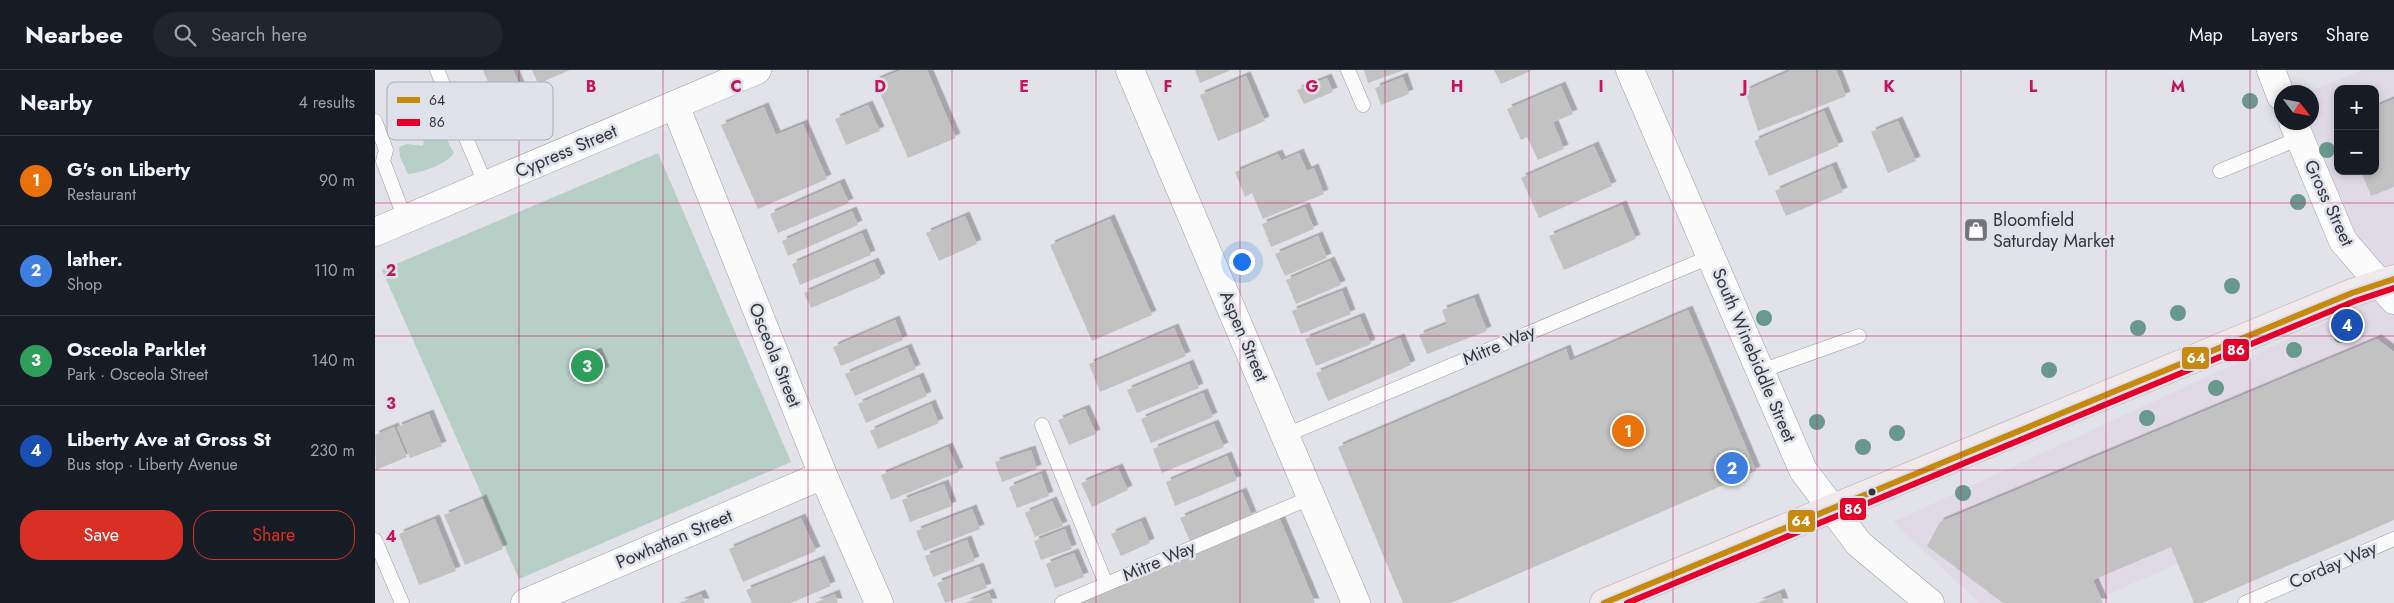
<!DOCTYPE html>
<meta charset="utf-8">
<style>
body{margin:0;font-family:Jost,sans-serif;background:#20242c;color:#f1f3f6}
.controls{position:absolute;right:15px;top:15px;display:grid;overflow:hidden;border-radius:10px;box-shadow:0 2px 8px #0003}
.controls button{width:45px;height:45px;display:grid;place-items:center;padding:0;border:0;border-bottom:1px solid #363941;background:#171b24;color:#f1f3f6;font:25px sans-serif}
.compass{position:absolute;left:1899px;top:15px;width:45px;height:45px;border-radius:50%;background:#171b24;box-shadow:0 2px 8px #0003;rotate:122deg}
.you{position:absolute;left:866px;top:191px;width:18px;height:18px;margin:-12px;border:4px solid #fff;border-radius:50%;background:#1a73e8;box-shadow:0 0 0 8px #1a73e833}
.badge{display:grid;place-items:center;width:32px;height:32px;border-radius:50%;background:#d93025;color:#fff;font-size:16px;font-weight:700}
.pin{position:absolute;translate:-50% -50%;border:2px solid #fff;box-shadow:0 1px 5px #0006}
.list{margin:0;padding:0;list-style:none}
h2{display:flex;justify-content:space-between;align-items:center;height:65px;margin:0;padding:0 20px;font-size:21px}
h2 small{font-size:16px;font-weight:400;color:#9ea1a6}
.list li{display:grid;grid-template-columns:32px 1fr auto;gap:15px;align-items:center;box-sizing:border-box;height:90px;padding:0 20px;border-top:1px solid #363941}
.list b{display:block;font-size:19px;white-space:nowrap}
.list p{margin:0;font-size:16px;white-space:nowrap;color:#9ea1a6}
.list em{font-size:16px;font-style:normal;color:#9ea1a6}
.actions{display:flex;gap:10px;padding:15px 20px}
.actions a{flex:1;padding:11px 0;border:1px solid #d93025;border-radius:20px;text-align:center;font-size:18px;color:#d93025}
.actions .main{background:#d93025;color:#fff}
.icon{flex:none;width:28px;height:28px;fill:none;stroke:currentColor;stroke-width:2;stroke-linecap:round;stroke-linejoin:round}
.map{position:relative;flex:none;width:2019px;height:533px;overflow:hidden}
header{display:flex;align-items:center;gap:30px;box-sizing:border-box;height:70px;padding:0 25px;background:#171b24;border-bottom:1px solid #363941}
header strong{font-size:24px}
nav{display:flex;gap:28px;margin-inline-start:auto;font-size:18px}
.search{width:350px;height:45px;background:#20242c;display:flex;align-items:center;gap:12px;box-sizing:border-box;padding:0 18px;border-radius:28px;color:#9ea1a6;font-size:19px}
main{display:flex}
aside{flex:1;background:#171b24}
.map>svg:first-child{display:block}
</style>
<header>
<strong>Nearbee</strong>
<div class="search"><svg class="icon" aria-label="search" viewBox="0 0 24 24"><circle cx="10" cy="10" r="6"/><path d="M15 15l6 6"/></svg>Search here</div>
<nav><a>Map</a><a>Layers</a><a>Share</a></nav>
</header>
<main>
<aside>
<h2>Nearby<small>4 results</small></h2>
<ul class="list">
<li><span class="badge" style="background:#e8710a">1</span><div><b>G's on Liberty</b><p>Restaurant</p></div><em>90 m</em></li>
<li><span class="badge" style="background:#3f7fe0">2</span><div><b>lather.</b><p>Shop</p></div><em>110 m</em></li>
<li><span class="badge" style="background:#2e9e5b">3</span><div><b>Osceola Parklet</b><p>Park · Osceola Street</p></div><em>140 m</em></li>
<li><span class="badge" style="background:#1a4fb4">4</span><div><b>Liberty Ave at Gross St</b><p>Bus stop · Liberty Avenue</p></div><em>230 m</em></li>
</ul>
<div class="actions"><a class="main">Save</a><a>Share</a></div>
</aside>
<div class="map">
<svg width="2019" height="533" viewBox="0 0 2019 533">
<defs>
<filter id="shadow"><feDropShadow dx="4.5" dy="-4.5" stdDeviation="0" flood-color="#0004"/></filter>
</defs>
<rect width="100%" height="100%" fill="#e2e3e8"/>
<path fill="#e0dae7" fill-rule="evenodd" d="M1988,0H2019V399L1713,533H1604L1518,452L2004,227L1922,53L1936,52V22H1932ZM1963,19H2000V101H1963Z"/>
<g fill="#b7cfc6">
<path d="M53,63L72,70L79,83C72,94 46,103 33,104L25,87L24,77L32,74L48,76L50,64Z"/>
<polygon points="283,83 416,392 144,509 7,200"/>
</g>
<g fill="#c3c2c3" filter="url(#shadow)">
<polygon points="108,0 138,0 148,23 122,34"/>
<polygon points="157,0 195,0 163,14"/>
<polygon points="526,0 552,0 581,68 533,88 500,11"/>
<polygon points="820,0 856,0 825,13"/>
<polygon points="989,0 1029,0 993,13"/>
<polygon points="1119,0 1158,0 1126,14"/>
<polygon points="1417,0 1461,0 1471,26 1383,61 1370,21"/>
<polygon points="871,6 890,51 843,71 825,25"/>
<polygon points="1028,7 1034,24 1006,35 1000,18"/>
<polygon points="952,8 958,22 929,34 922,20"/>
<polygon points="1186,16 1198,44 1178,52 1189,79 1163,90 1152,67 1146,70 1132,39"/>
<polygon points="2019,29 2019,117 1996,126 1986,101 2000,101 2000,37"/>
<polygon points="493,35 505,61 471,75 460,49"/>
<polygon points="389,37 401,65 428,54 452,109 383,139 346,55"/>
<polygon points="1449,41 1464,76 1394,106 1379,71"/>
<polygon points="1523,51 1541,91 1513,103 1496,62"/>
<polygon points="1219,76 1237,116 1164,148 1146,108"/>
<polygon points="924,83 932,101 939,98 949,124 888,149 877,123 870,127 860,102 903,84 906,91"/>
<polygon points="1457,96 1468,122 1411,146 1400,121"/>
<polygon points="465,113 474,133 403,163 395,144"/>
<polygon points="1247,135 1261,169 1189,200 1174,166"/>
<polygon points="930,137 939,159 896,177 887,154"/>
<polygon points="477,141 483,155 413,186 407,171"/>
<polygon points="590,146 602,174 564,191 551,163"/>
<polygon points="735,149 777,245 717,271 675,175"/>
<polygon points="487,163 496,185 425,215 417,194"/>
<polygon points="943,166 952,188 910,206 900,184"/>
<polygon points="955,191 966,215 921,234 911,210"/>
<polygon points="499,192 506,208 436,238 429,223"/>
<polygon points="967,221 976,244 926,264 917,241"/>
<polygon points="1099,228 1112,261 1052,284 1044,265 1072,254 1067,240"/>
<polygon points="1313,240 1381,401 1076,533 1028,533 963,377 1191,279 1195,291"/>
<polygon points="985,247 996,274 941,296 930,269"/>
<polygon points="520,250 528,270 466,296 458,277"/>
<polygon points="799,258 811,286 725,322 714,294"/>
<polygon points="1025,268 1036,295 953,331 941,303"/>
<polygon points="2002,269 2019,282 2019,450 1827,533 1819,533 1796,477 1718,510 1728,533 1628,533 1552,476 1565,452"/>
<polygon points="532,278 541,299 480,326 470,304"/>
<polygon points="222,282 230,301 206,312 198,292"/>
<polygon points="814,294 824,318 762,343 752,320"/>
<polygon points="544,307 552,326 491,353 483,334"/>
<polygon points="828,323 838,347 776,373 766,349"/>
<polygon points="556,334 564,353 503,379 495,361"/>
<polygon points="710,339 721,364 694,375 683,350"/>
<polygon points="54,344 67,376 35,388 22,357"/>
<polygon points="839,354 849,377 787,403 778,379"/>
<polygon points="19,357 32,387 1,400 0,365"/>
<polygon points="573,377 584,402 516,430 506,405"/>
<polygon points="656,380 662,399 627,412 620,392"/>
<polygon points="852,386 862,410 800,436 791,412"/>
<polygon points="743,398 753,420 717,437 706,413"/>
<polygon points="666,404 674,426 642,438 634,417"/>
<polygon points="569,414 577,436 535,452 527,430"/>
<polygon points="867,422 877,446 815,471 805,448"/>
<polygon points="107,429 128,479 90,495 69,445"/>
<polygon points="677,431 688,456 660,467 650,443"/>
<polygon points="597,439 605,459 549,481 541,461"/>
<polygon points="904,447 940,533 700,533"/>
<polygon points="426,448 441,481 368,512 354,479"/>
<polygon points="60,449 81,501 44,515 24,464"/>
<polygon points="766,451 775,473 746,486 736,464"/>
<polygon points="690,459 697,479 666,490 659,471"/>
<polygon points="592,470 600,491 558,507 550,486"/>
<polygon points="699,483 709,507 680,518 671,494"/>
<polygon points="445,490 456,516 416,533 377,533 371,520"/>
<polygon points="604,497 612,518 570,533 562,513"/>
<polygon points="614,523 618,533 590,533"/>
<polygon points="1405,523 1409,533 1382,533"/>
<polygon points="326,524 330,533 304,533"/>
<polygon points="460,524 463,533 439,533"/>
</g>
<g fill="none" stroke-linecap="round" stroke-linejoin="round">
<defs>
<g id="service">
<polyline points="62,0 111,115"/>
<polyline points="973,0 988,35"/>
<polyline points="0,51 11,80 8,91 30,149"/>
<polyline points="1845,101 1925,68"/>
<polyline points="1386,301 1484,266"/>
<polyline points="667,355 731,514"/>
<polyline points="911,365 1337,186"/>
<polyline points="0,470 27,533"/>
<polyline points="687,533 937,427"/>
<polyline points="1870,533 2019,469"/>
</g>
<g id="minor">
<polyline points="755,0 981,533"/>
<polyline points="1255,0 1428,400 1484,474 1555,533"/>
<polyline points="1896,0 1906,26"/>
<polyline points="300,35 448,405 504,533"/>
<polyline points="1918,52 1968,171 2019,230"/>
<polyline points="0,162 382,0"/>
<polyline points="150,533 448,405"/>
</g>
<polyline id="primary" points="1229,533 1977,223 2019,209"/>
</defs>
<use href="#service" stroke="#9fa0a4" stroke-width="15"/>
<use href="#minor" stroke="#9fa0a4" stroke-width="29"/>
<use href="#primary" stroke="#baacb0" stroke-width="29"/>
<use href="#service" stroke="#fbfbfc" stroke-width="14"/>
<use href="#minor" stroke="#fbfbfc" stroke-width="28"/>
<use href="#primary" stroke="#f0e9eb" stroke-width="28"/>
<defs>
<polyline id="bus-1" points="1229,533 1977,223 2019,209"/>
<polyline id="bus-2" points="1252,533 1980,231 2019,218"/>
</defs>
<use href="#bus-1" stroke="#dfe1eb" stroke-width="10"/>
<use href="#bus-2" stroke="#dfe1eb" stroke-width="10"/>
<use href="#bus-1" stroke="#c78a0f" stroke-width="6"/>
<use href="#bus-2" stroke="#e4002b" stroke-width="6"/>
</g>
<g fill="#69988c">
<circle cx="1875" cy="31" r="8"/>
<circle cx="1952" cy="80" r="8"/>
<circle cx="1923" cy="132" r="8"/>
<circle cx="1857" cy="216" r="8"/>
<circle cx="1803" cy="243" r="8"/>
<circle cx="1389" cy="248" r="8"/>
<circle cx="1763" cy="258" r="8"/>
<circle cx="1966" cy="265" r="8"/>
<circle cx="1919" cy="280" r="8"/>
<circle cx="1674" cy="300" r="8"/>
<circle cx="1841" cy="318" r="8"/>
<circle cx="1772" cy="348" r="8"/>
<circle cx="1442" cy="352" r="8"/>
<circle cx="1522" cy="363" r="8"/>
<circle cx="1488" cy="377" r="8"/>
<circle cx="1588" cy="423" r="8"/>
</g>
<path fill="none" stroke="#c2185b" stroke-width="1" stroke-opacity="0.55" d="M144,0V533M288,0V533M433,0V533M577,0V533M721,0V533M865,0V533M1010,0V533M1154,0V533M1298,0V533M1442,0V533M1586,0V533M1731,0V533M1875,0V533M0,133H2019M0,266H2019M0,400H2019"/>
<defs>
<symbol id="shop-square" viewBox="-11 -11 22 22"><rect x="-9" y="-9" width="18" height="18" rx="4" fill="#727378" stroke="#dfe1eb"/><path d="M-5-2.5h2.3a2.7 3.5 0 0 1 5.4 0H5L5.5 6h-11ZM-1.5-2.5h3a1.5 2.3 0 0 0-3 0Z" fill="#fff"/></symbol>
</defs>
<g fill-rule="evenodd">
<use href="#shop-square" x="1587" y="146" width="28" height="28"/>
</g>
<circle fill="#36373b" stroke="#dfe1eb" stroke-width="2" cx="1497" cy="422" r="4.5"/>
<g text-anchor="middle" stroke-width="5" stroke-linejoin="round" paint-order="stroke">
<g font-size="18" fill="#36373b" stroke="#dfe1eb">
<text transform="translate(191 81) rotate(-23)" y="6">Cypress Street</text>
<text transform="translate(1954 133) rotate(65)" y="6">Gross Street</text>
<text transform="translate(869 266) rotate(67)" y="6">Aspen Street</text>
<text transform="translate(1124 275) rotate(-23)" y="6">Mitre Way</text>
<text transform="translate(400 285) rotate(68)" y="6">Osceola Street</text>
<text transform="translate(1379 285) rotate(67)" y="6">South Winebiddle Street</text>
<text transform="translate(299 469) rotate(-23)" y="6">Powhattan Street</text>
<text transform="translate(784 491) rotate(-23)" y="6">Mitre Way</text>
<text transform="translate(1958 495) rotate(-23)" y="6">Corday Way</text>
</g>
<g font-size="18" fill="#36373b" stroke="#dfe1eb" text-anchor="start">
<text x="1618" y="156">Bloomfield<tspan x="1618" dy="21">Saturday Market</tspan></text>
</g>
</g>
<rect x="12" y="12" width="166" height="58" rx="8" fill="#dfe1eb" stroke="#acaeb6" stroke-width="1"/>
<rect x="22" y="27" width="23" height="6" fill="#c78a0f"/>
<rect x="22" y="49" width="23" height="7" fill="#e4002b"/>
<g font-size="14" fill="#36373b">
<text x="54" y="35">64</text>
<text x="54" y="57">86</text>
</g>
<g font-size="16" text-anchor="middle" font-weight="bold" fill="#c2185b" stroke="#dfe1eb" stroke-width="5" stroke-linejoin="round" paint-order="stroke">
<text x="216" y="22">B</text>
<text x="361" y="22">C</text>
<text x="505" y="22">D</text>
<text x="649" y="22">E</text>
<text x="793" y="22">F</text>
<text x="937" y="22">G</text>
<text x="1082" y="22">H</text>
<text x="1226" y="22">I</text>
<text x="1370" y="22">J</text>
<text x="1514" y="22">K</text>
<text x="1658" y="22">L</text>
<text x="1803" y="22">M</text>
<text x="16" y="206">2</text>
<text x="16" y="339">3</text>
<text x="16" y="472">4</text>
</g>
<g stroke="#dfe1eb" stroke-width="2">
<rect x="1847" y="268" width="28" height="24" rx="5" fill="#e4002b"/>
<rect x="1806" y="276" width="29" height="24" rx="5" fill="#c78a0f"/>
<rect x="1464" y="427" width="28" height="24" rx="5" fill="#e4002b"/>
<rect x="1412" y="439" width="29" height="24" rx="5" fill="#c78a0f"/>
</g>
<g font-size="14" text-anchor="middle" font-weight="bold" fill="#fff">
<text x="1861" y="285">86</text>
<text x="1821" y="293">64</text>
<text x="1478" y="444">86</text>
<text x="1426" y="456">64</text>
</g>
</svg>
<div class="controls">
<button>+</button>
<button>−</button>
</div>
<svg class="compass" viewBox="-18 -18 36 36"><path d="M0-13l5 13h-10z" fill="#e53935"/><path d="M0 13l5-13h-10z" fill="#9ea1a6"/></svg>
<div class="you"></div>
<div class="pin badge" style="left:1253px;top:361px;background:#e8710a">1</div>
<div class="pin badge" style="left:1357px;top:398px;background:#3f7fe0">2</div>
<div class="pin badge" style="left:212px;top:296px;background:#2e9e5b">3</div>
<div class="pin badge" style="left:1972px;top:255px;background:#1a4fb4">4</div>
</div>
</main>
